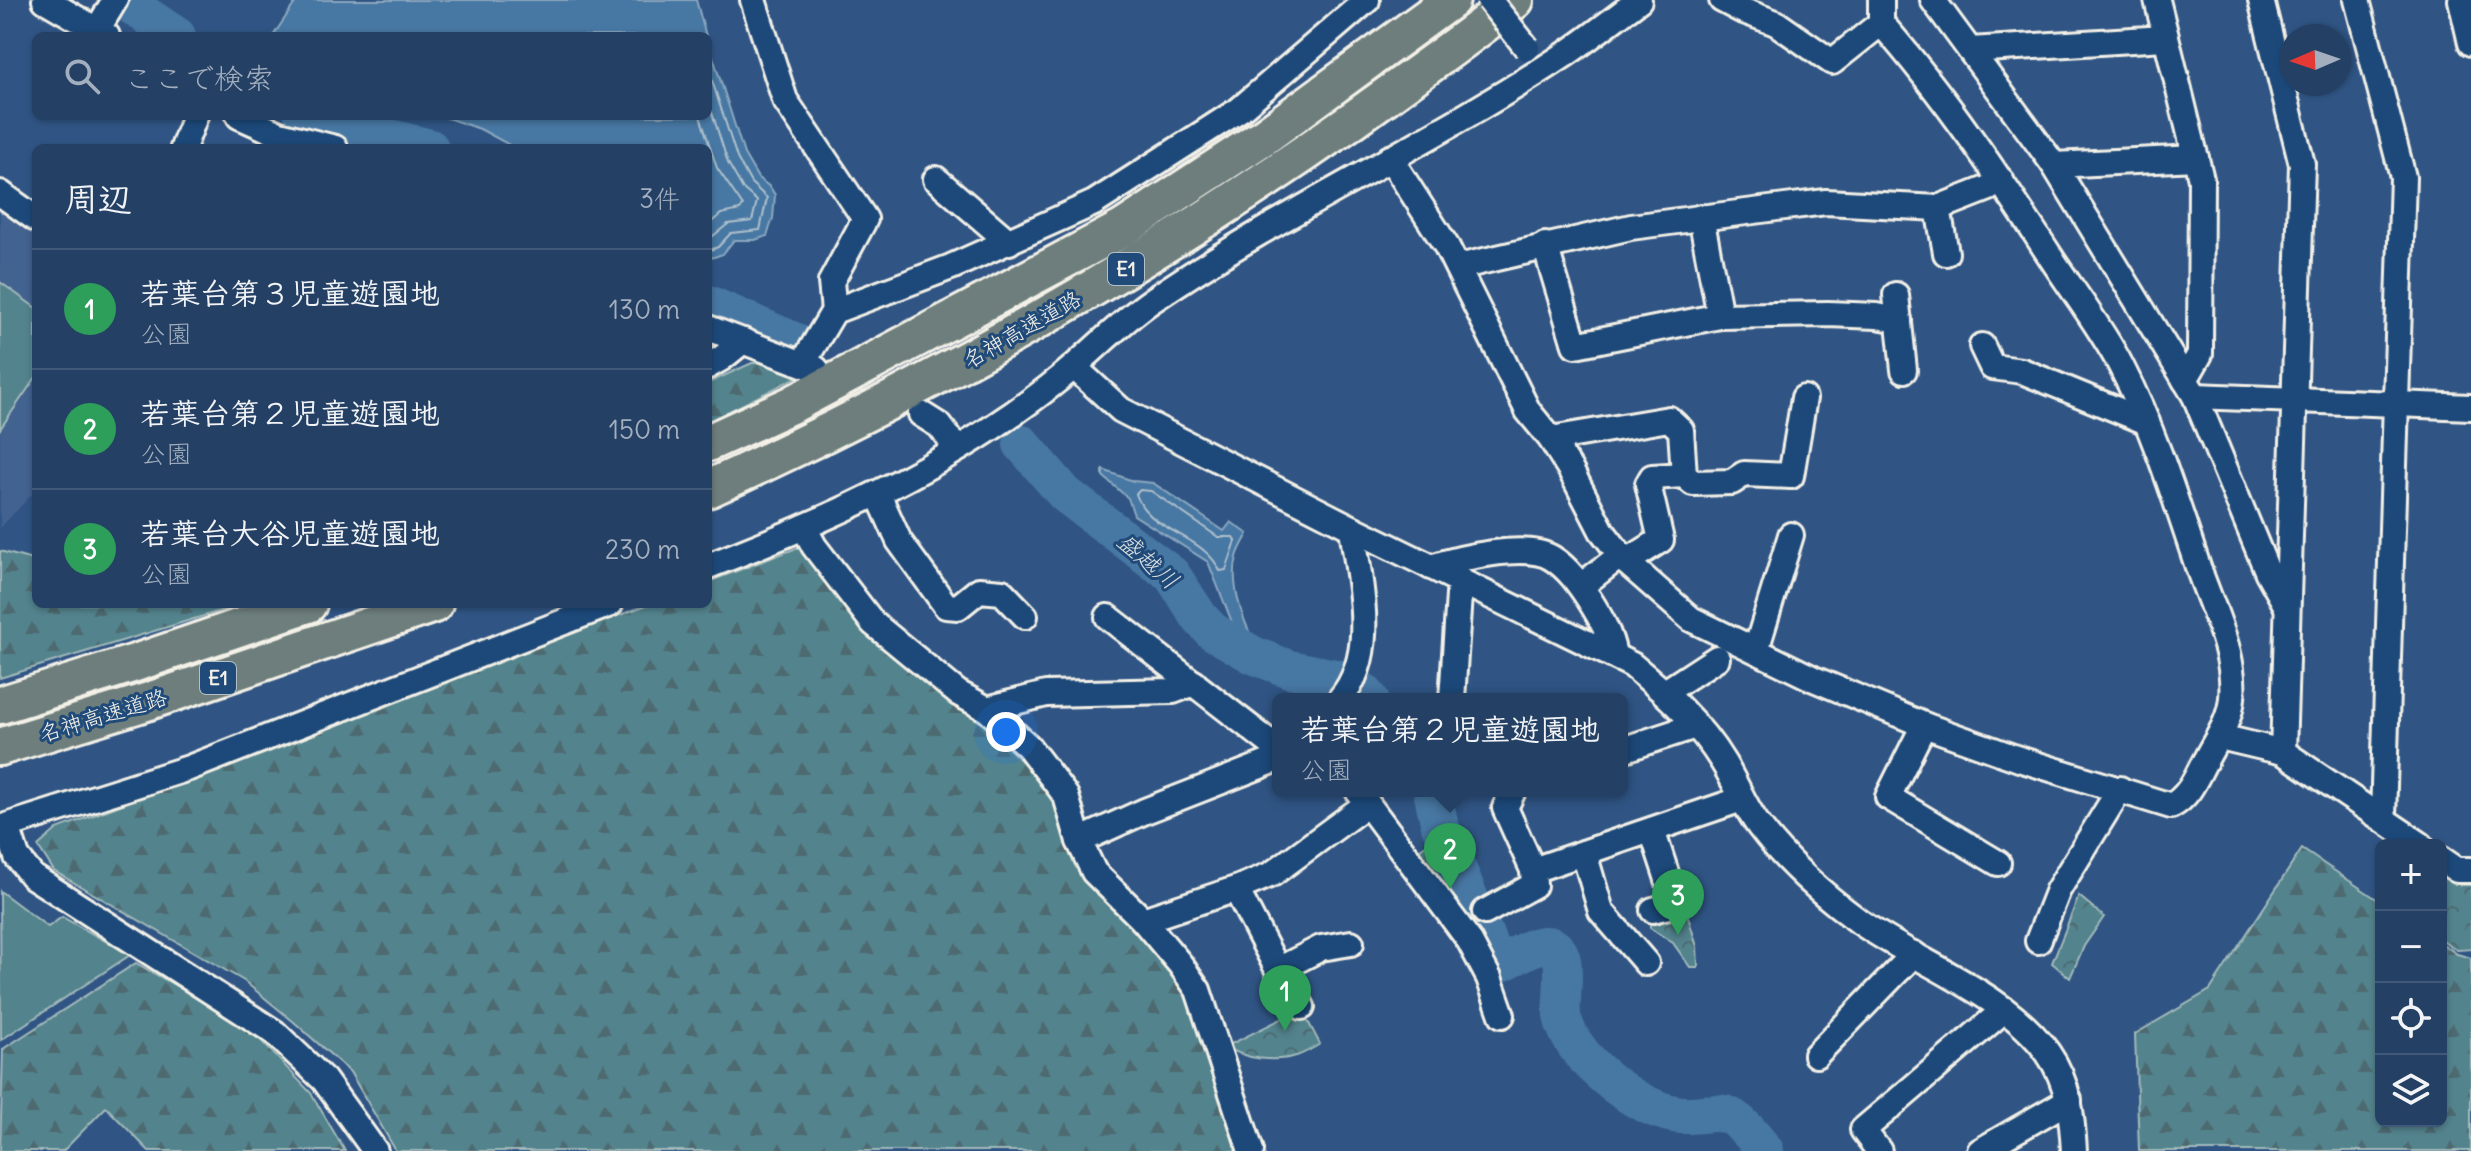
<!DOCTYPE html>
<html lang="ja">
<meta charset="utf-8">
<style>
body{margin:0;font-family:Delius,"Klee One",sans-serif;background:#304b6d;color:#f1f3f6}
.controls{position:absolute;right:24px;bottom:24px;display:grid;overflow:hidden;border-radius:12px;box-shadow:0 2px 6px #0004}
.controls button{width:72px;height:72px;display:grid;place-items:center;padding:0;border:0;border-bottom:2px solid #415978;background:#244064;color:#f1f3f6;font:40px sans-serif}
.compass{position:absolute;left:2279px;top:24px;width:72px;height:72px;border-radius:50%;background:#244064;box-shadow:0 2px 6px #0004;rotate:268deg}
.you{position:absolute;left:1006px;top:732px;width:28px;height:28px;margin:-20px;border:6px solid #fff;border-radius:50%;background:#1a73e8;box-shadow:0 0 0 12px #1a73e833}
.badge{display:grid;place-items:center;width:52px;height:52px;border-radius:50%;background:#8c9099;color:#fff;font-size:26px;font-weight:700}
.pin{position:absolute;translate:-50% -66px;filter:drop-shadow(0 2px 4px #0008)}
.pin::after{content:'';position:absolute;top:42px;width:28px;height:24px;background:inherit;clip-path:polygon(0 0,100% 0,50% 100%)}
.popup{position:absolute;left:1272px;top:693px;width:356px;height:104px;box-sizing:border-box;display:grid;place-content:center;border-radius:12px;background:#244064;filter:drop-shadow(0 2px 6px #0005);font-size:26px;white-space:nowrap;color:#a3afbf}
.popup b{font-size:30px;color:#f1f3f6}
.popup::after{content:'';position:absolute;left:50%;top:100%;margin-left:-16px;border:16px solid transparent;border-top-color:#244064}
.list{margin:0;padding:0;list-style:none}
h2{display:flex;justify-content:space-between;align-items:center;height:104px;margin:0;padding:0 32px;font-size:34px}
h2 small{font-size:26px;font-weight:400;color:#a3afbf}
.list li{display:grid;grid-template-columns:52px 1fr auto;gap:24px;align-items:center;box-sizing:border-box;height:120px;padding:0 32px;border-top:2px solid #415978}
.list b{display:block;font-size:30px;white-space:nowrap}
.list p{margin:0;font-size:26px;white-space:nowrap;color:#a3afbf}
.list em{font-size:26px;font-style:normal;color:#a3afbf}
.icon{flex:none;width:44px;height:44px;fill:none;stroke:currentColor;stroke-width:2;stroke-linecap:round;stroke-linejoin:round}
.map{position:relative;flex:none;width:2471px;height:1151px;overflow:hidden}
.search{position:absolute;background:#244064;box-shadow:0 2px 6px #0004;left:32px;top:32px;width:680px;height:88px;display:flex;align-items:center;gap:20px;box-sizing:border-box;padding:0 28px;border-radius:12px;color:#a3afbf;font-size:30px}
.panel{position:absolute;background:#244064;box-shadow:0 2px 6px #0004;left:32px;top:144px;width:680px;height:464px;border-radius:12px}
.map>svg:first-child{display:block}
</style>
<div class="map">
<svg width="2471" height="1151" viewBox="0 0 2471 1151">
<defs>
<pattern id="forest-firs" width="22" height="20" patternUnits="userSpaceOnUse" patternTransform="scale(2)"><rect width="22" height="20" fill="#52838d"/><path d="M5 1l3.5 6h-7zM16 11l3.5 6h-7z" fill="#4e6b71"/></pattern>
<pattern id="park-crowns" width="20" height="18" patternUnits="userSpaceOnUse" patternTransform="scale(2)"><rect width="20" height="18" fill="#52838d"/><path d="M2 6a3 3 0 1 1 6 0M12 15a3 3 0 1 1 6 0" fill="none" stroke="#4e6b71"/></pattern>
</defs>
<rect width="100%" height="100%" fill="#305585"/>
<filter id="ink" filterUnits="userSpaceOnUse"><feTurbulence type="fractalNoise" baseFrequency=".0125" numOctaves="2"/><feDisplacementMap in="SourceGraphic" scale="16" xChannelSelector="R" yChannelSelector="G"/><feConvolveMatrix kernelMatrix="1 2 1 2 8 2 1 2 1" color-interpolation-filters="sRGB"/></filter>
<g filter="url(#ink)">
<polygon fill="#436290" points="0,177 36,203 36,490 0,528"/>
<g fill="url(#forest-firs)" stroke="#a3baba" stroke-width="2">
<polygon points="752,363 773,363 797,377 708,422 708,383"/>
<polygon points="802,546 1043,782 1068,835 1193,1002 1246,1151 396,1151 350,1072 294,1022 244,981 54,871 38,846 57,829 649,604 708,604 708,582"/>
<polygon points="0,551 36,561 36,604 243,604 0,678"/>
<polygon points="2302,849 2381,902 2381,1121 2441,1121 2441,943 2457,954 2471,958 2471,1151 2139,1151 2135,1034 2210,990"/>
<polygon points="136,963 249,1028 311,1093 345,1151 149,1151 106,1107 63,1151 0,1151 3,1049"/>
</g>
<g fill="url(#park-crowns)" stroke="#a3baba" stroke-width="2">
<path d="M1429,843C1452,870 1469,903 1478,937L1414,853Z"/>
<polygon points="2442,873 2460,885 2471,885 2471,949 2457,950 2441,939"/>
<polygon points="2079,896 2104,917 2084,946 2070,978 2052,963"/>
<polygon points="1687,913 1697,947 1698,967 1690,967 1673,943 1650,928 1650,923"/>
<path d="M1303,1012L1320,1044C1313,1048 1304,1054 1296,1056C1277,1062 1242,1060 1227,1046L1291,1014L1293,1017Z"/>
</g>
<g fill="#52838d" stroke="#a3baba" stroke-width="2">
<polygon points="0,282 36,308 36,377 0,429"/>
<polygon points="0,891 48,927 62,917 130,955 1,1040"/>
</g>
<g fill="#4777a3" stroke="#8ca8bf" stroke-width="2">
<polygon points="297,0 696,0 706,36 273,36"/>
<polygon points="708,41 744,154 758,178 770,187 775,195 773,218 767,236 755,240 734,240 723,254 708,259 708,148 515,148 480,129 441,116 708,116"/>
<path d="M1103,470L1133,481L1153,483L1224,531L1231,522L1248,534C1244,541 1239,549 1237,557C1229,586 1245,625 1258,650L1240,642L1208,562L1134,515L1128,498L1103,476Z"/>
</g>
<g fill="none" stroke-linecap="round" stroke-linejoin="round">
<g stroke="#afc0cc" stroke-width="2">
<polyline points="708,68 737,158 751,183 767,198 760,230 731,233 718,247 708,251"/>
<polyline points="708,100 728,163 743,189 757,201 752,221 728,224 708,240"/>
<polyline points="700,116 717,168 743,206 740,210 721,214 708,225"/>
<path d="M1140,490L1151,491L1218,537H1234L1236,541L1226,570L1220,571C1204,534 1148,532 1136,494Z"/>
</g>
<polyline stroke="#8ca8bf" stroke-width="6" points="1248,639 1253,655"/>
<g stroke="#4777a3" stroke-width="38">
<polyline points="123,0 177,36"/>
<polyline points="303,116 430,148"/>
<polyline points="708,304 794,341"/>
<polyline points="1022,444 1065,494 1172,575 1200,618 1212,631 1253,655 1289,669 1340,679 1364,692 1370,699"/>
<path d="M1432,791L1440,826L1495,960L1501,963C1514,958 1532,944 1546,945C1575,946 1557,1001 1563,1020C1568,1037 1581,1054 1593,1066C1615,1088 1651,1113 1683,1115C1696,1116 1712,1111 1725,1114C1741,1119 1755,1139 1765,1151"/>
</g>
<defs>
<g id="minor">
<polyline points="45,0 107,36"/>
<polyline points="753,0 785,100 865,219 831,282 834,311"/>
<polyline points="1722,0 1741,10 1776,23 1832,62 1881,23"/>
<polyline points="1933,0 2054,165 2195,396 2268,573 2287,607"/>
<polyline points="2157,0 2201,179 2200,354 2185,380"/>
<polyline points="2261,0 2302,164 2283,752"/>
<polyline points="2357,0 2403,177 2383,818"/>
<polyline points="2461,0 2471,43"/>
<polyline points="97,30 115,0"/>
<polyline points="1970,50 2165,38"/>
<polyline points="239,116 279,134 335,148"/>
<polyline points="183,148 195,116"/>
<path d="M1390,158L1447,247L1528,411L1551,439L1570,469L1602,531L1626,562L1691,619L1814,679L1924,725L2019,759L2171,806C2190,796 2196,777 2206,759C2216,739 2230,722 2232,698C2236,655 2213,610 2199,570C2176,501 2154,430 2121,366C2102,329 2075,294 2052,259C1999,177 1945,96 1881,23V0"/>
<polyline points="2054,165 2196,158"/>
<polyline points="936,179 1009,242"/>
<polyline points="0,193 36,219"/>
<polyline points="1938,208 1946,253"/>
<polyline points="1701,217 1720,316"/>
<polyline points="1545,245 1575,345 1720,316 1828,314 1877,316 1899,320"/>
<polyline points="1458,267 1631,227 1777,208 1826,202 1938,208 1989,188 2001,180"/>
<polyline points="1896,295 1904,370"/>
<polyline points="708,328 816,369"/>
<polyline points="1982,346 1992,367 2022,371 2147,422"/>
<polyline points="803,363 834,311 951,267 1094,203 1239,110 1367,0"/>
<polyline points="708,366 722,358 743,341"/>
<path d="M1074,367L1121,410L1352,528L1632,665C1666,693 1700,724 1723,762C1736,783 1744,806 1759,826C1786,862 1823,895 1860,922C1918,963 2006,994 2048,1053C2069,1083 2072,1116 2074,1151"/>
<polyline points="2195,396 2471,407"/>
<polyline points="921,414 940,426 957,449"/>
<polyline points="1551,439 1669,419 1681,430 1684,475 1693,483 1732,482 1744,474 1791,476 1804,398"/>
<polyline points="878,494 899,541 946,606 958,607 979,590 1002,592 1025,616"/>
<polyline points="804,527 814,546 873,623 958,693 987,709 1028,746 1066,796 1079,841 1094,872 1143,920 1180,964 1198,990 1251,1151"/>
<polyline points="1626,562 1661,540 1648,484 1652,477 1684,475"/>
<path d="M708,566C806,528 902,487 990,429C1013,414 1037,397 1059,379C1090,354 1118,324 1151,301C1284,210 1432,143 1566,54C1591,37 1615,18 1639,0"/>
<path d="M1431,567C1459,558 1527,542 1552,558C1568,568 1579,584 1589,599C1601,618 1610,634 1614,655"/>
<polyline points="1581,586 1621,555"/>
<polyline points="1108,617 1278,749"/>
<polyline points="1756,650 1791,535"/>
<polyline points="1665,692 1717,658"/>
<path d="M1340,699C1379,654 1359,582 1352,528"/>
<polyline points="1452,699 1460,580"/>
<polyline points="987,709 1046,694 1173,691 1194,683"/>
<polyline points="1924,725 1888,797 1998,863"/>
<polyline points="2220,737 2283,752 2421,845"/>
<polyline points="1622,750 1695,726"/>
<polyline points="1358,791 1469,940 1489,978 1502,1015"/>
<polyline points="1513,791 1505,808 1533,870 1742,799"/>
<polyline points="7,826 17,857 32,876 274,1032 324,1080 375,1151"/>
<polyline points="0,828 189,768 610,604"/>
<polyline points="1652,830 1676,904 1653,910"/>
<polyline points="1079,841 1145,811 1278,759"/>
<polyline points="1584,853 1601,911 1646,963"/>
<polyline points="2441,859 2457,870 2471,870"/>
<polyline points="1236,889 1278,970 1302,1007"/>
<polyline points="1485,912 1534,885 1533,870"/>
<polyline points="1143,920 1236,889 1272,874 1367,804"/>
<polyline points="2038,941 2058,890 2120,789"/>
<polyline points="1278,970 1321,948 1351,943"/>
<polyline points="1816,1055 1914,954"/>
<polyline points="1879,1151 1863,1130 2004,1010"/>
<polyline points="1980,1151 2069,1100"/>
</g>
<g id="highway">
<polyline points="708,443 793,404 1122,229 1266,135 1451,0"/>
<path d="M708,489C934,386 1151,262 1354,119C1408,80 1463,42 1515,0"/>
<polyline points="0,705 135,663 308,604"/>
<polyline points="0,747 146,702 434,604"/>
</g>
</defs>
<use href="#minor" stroke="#f4f1e8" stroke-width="30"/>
<use href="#highway" stroke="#f4f1e8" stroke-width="42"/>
<use href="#minor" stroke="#1f4a7a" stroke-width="24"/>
<use href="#highway" stroke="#6d7e7c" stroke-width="36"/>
<defs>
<polyline id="minor-bridge" points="1489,0 1527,48"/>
</defs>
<use href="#minor-bridge" stroke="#f4f1e8" stroke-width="30" stroke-linecap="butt"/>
<use href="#minor-bridge" stroke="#1f4a7a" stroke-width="24"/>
</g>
</g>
<g text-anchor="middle" stroke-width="6" stroke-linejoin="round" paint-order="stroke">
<g fill="#1f4a7a" stroke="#b4bfc7" stroke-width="2">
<rect x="1108" y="253" width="36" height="32" rx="6"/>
<rect x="200" y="662" width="36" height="32" rx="6"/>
</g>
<g font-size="20" font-weight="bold" fill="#f4f1e8">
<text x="1126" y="276">E1</text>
<text x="218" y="685">E1</text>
</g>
<g font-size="22" fill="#f4f1e8" stroke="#1f4a7a">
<text transform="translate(1022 329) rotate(-30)" y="8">名神高速道路</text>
<text transform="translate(103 715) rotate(-17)" y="8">名神高速道路</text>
</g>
<g font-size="24" font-style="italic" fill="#dadfde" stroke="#1f4a7a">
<text transform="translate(1148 561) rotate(41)" y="8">盛越川</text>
</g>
</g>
</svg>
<div class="controls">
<button>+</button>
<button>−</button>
<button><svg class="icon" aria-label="locate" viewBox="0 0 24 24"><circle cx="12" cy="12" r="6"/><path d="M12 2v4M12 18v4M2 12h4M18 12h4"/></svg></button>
<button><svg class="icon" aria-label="layers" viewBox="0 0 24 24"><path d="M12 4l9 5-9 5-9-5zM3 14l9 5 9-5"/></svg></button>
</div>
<svg class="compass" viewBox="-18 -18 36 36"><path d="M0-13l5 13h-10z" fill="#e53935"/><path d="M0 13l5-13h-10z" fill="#a3afbf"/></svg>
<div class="you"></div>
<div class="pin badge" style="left:1285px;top:1031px;background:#2e9e5b">1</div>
<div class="pin badge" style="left:1450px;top:889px;background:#2e9e5b">2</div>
<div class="popup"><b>若葉台第２児童遊園地</b>公園</div>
<div class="pin badge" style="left:1678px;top:935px;background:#2e9e5b">3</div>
<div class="search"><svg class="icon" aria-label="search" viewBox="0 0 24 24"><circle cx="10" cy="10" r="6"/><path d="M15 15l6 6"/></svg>ここで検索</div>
<section class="panel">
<h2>周辺<small>3件</small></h2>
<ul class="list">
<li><span class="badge" style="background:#2e9e5b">1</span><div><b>若葉台第３児童遊園地</b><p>公園</p></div><em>130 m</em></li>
<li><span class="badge" style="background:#2e9e5b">2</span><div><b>若葉台第２児童遊園地</b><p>公園</p></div><em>150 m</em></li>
<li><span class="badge" style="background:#2e9e5b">3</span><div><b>若葉台大谷児童遊園地</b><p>公園</p></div><em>230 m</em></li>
</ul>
</section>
</div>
